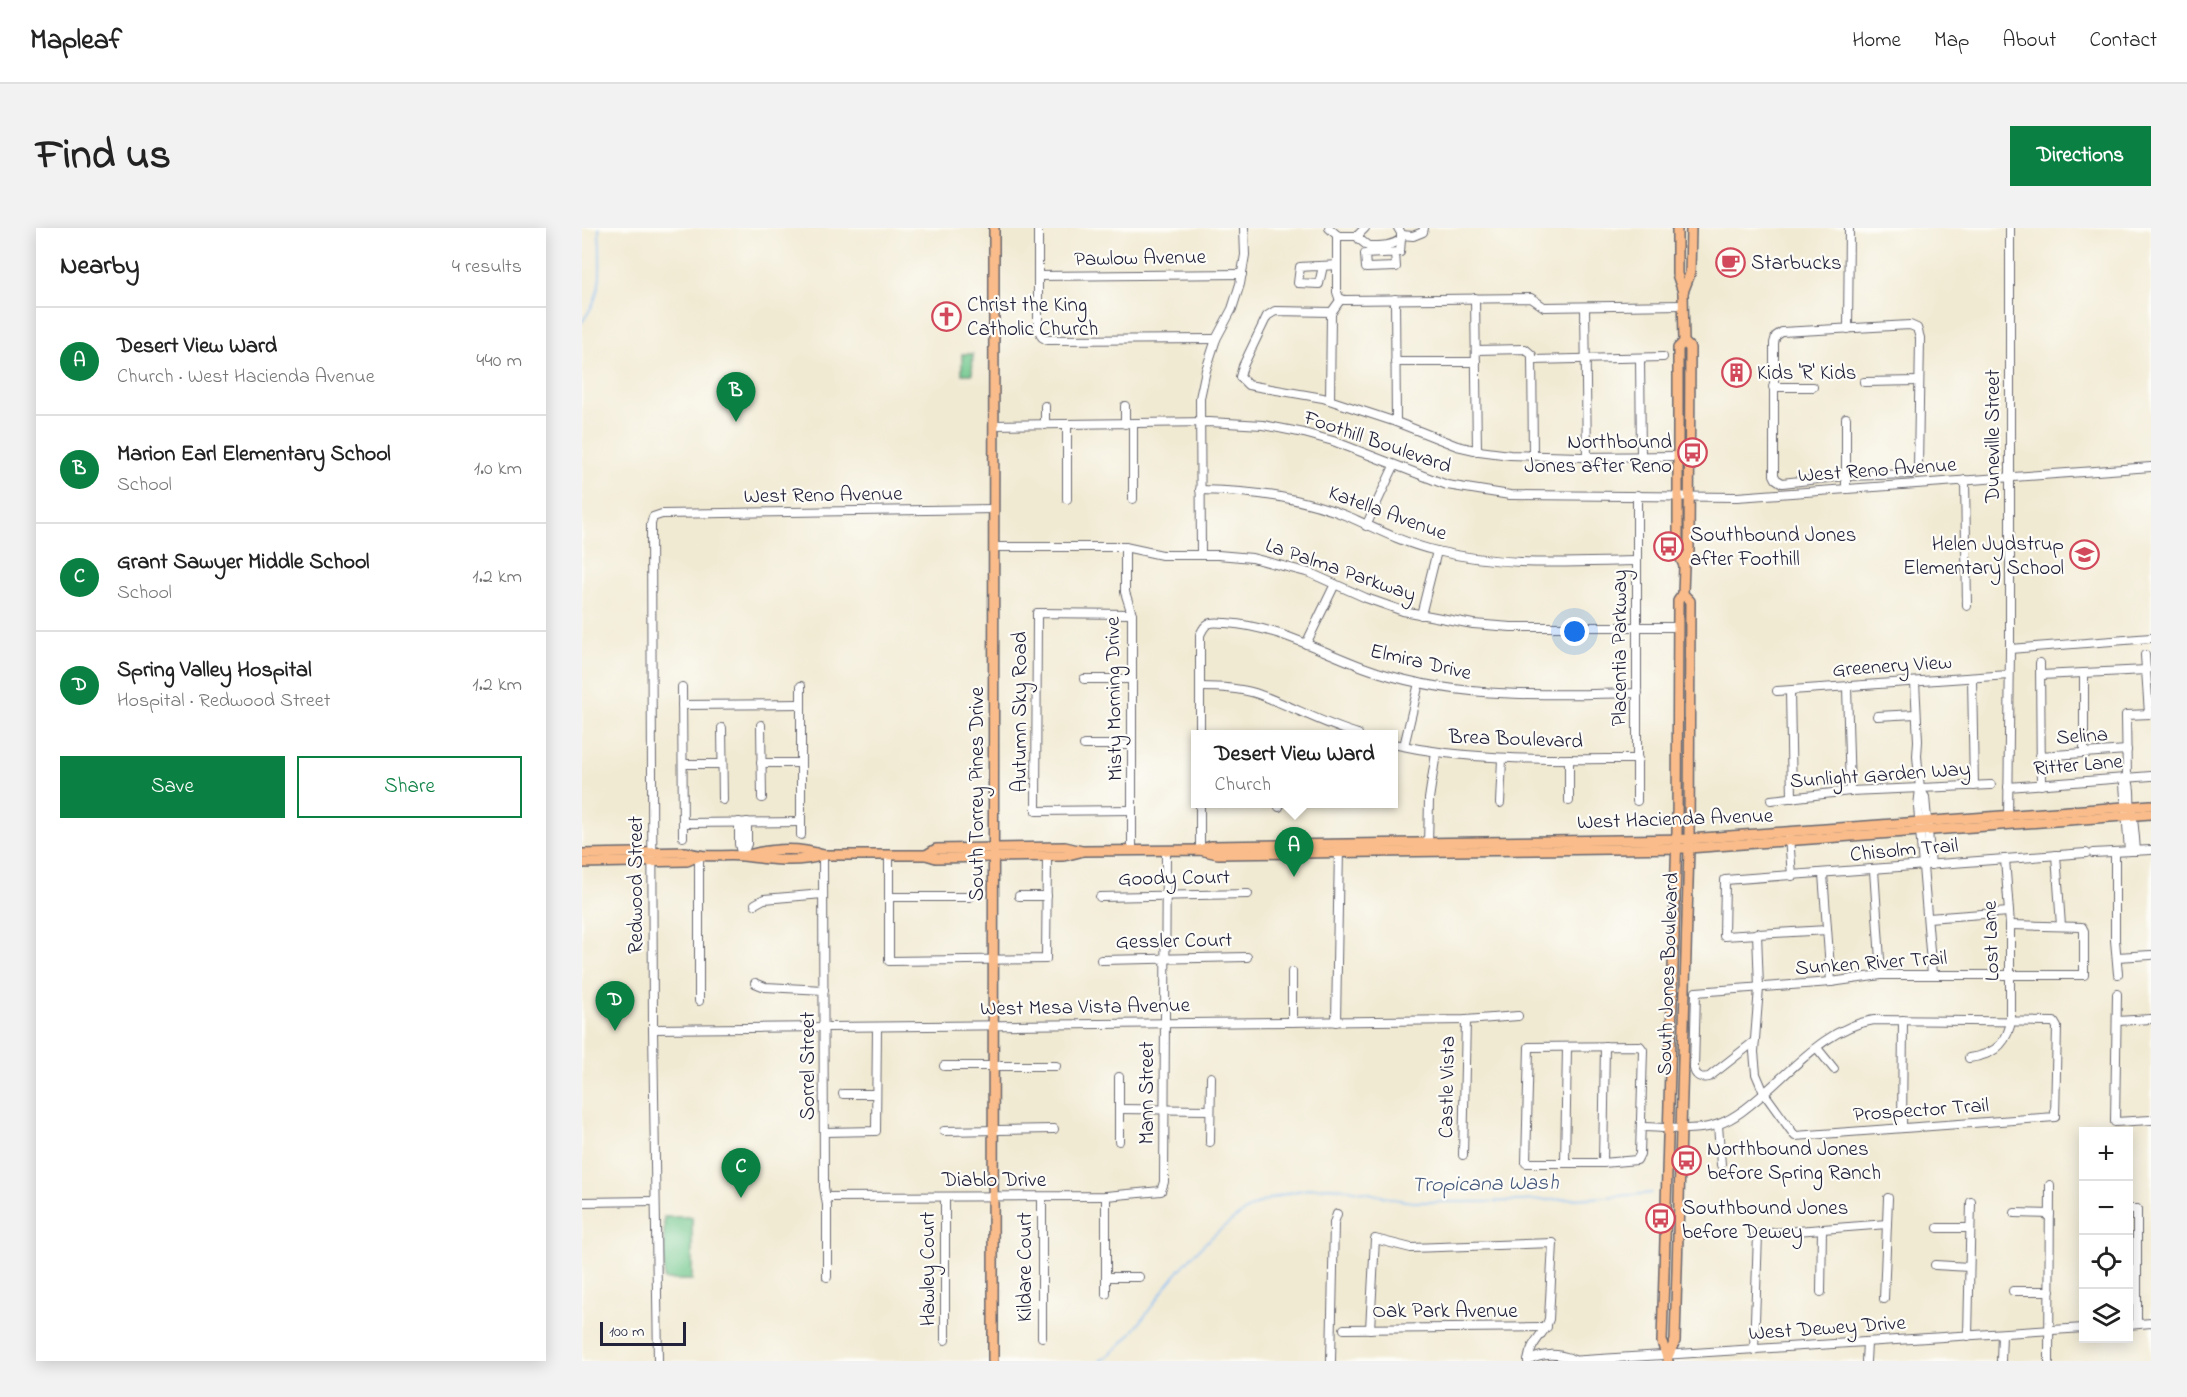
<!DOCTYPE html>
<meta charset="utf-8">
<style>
body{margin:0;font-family:"Indie Flower",sans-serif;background:#f2f2f2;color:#222}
.controls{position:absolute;right:18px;bottom:18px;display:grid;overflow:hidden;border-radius:0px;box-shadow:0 3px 15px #0003}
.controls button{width:54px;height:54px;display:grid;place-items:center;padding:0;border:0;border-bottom:2px solid #e0e0e0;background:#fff;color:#222;font:30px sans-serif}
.scale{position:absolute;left:18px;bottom:15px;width:86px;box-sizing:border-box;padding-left:6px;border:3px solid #22223b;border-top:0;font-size:16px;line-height:21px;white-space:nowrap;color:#22223b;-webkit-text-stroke:4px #fdfcf7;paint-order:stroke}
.you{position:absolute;left:993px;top:404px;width:21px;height:21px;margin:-15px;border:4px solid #fff;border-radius:50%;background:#1a73e8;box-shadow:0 0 0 9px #1a73e833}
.badge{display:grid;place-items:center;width:39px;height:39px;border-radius:50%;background:#0b8043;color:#fff;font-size:20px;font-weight:700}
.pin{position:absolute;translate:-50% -50px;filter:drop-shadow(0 2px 3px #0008)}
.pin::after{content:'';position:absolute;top:32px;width:21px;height:18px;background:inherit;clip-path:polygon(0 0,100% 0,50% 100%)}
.popup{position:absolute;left:609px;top:502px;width:207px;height:78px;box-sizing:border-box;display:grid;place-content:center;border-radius:0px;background:#fff;filter:drop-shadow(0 2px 4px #0005);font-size:20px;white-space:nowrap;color:#767676}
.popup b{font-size:22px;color:#222}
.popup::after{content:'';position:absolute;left:50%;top:100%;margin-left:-12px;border:12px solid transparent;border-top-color:#fff}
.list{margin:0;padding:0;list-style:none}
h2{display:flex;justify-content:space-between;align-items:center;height:78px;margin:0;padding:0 24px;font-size:26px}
h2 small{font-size:20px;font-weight:400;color:#767676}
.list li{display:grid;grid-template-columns:39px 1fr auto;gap:18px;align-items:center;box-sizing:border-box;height:108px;padding:0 24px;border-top:2px solid #e0e0e0}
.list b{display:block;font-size:22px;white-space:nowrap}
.list p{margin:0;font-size:20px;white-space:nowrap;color:#767676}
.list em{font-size:20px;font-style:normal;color:#767676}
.actions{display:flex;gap:12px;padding:18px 24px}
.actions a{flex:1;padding:14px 0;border:2px solid #0b8043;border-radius:0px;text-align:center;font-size:21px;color:#0b8043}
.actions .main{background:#0b8043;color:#fff}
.icon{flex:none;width:33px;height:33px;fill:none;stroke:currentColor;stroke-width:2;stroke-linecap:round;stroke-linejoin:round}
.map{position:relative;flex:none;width:1569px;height:1133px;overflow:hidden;border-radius:0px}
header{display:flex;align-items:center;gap:36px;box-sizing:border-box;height:84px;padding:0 30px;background:#fff;border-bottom:2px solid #e0e0e0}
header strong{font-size:28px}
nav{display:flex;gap:33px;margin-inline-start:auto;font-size:21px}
.intro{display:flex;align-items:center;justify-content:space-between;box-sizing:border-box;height:144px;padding:0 36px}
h1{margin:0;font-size:42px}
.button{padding:15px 27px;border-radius:0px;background:#0b8043;color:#fff;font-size:21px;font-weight:700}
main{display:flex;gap:36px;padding:0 36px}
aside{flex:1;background:#fff;border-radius:0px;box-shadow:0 3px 15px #0003}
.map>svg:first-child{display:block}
</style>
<header>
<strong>Mapleaf</strong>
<nav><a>Home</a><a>Map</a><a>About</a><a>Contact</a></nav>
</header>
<div class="intro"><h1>Find us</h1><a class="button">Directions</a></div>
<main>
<aside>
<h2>Nearby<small>4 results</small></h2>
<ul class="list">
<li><span class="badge">A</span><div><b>Desert View Ward</b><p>Church · West Hacienda Avenue</p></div><em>440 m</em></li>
<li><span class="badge">B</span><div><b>Marion Earl Elementary School</b><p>School</p></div><em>1.0 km</em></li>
<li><span class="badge">C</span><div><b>Grant Sawyer Middle School</b><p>School</p></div><em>1.2 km</em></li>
<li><span class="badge">D</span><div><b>Spring Valley Hospital</b><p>Hospital · Redwood Street</p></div><em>1.2 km</em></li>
</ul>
<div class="actions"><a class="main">Save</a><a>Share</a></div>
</aside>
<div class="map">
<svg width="1569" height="1133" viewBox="0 0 1569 1133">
<rect width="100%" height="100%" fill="#fdfcf7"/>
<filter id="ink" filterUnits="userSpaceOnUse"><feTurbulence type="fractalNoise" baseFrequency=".0167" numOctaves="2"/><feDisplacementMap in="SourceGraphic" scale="12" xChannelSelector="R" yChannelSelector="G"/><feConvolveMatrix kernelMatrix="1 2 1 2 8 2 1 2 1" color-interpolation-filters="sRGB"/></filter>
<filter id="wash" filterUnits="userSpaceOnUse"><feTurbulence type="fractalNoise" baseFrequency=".008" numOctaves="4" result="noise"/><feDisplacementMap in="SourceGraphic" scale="24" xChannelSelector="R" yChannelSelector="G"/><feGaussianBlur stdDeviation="1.35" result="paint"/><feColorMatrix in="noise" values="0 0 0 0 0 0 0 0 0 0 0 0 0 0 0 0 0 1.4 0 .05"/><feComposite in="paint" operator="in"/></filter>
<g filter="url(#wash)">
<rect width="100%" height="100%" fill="#f1ead3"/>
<g fill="#71c78d" stroke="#4a7464" stroke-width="1.5">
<polygon points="380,126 391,126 390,146 380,146"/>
<rect x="82" y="989" width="28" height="63"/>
</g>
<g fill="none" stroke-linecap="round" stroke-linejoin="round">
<g stroke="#86bbf5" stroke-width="1.5">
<path d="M0,94C24,63 18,37 17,0"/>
<path d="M518,1133C549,1114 565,1083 587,1055C608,1028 634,1003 662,984C688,966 737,955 767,961C793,965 817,975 843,974C918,974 995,973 1070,965"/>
</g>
</g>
</g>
<g filter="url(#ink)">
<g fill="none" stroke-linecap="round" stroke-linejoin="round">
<defs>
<g id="minor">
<polyline points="456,0 456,100 460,109 465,112 634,111"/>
<polyline points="747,0 756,8 777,8"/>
<path d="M783,0L777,6V11L786,18C798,18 809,19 819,11V5L816,0"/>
<polyline points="755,7 755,64 757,70 762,72 949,70 962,79 1101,77"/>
<polyline points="819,7 831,8 841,4 842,0"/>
<polyline points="813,25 814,39 784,40 783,26 818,24 819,11"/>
<path d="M741,38L737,56L716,55L718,39C731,38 743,38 755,37"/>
<polyline points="456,48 660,46"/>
<polyline points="893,70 895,223"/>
<polyline points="813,71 814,194"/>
<polyline points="1003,79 1005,229"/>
<polyline points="750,84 693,83 685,88 661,138 658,149 666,157 741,170 814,194 875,218 897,223 928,227 999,229 1096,228"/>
<polygon points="1328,97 1335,100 1338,110 1336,240 1329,246 1264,248 1200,255 1194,251 1192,247 1192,115 1194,108 1200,104"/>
<polyline points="1266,101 1267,0"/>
<polyline points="894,122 943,121 950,127 951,227"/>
<polyline points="1058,130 1059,228"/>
<polyline points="950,132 1081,129"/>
<polyline points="813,134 894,134"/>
<polyline points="1282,154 1337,153"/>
<polyline points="1191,159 1231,159"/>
<polyline points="748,172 749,85 759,71"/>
<polyline points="463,178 463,197"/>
<polyline points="543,178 543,196"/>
<polyline points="485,196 485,271"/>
<polyline points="551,196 551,271"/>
<polyline points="412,197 627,194 681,197 722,205 751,213 865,257 928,267 1155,269 1569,239"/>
<polyline points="1383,252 1385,378"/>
<polyline points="1264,261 1264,190"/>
<path d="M618,262C671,263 721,269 770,290C798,303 825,316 855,323C920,339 989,334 1055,333"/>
<polyline points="1055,267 1055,573"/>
<polyline points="784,298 812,238"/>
<polyline points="412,319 543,319 580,327 636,327 670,330 728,345 784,370 821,383 891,396 929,399 1096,399"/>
<polyline points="543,319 543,364 550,386 550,623"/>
<polyline points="619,327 618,170 624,142 634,111 650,81 658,56 663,27 662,0"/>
<polyline points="839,387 855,323"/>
<polyline points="724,416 753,356"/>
<polyline points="1428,421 1569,410"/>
<polyline points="1563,427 1567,486"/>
<polyline points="1458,435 1459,557"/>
<polyline points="1459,447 1565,442"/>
<polyline points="1390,450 1392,558"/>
<polyline points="502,451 550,451"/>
<polyline points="1333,454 1336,513 1335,528 1338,561 1336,578 1350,747"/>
<polyline points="219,458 219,607"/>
<polyline points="100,459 101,609"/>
<path d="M618,459C636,459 656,460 673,465C708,477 741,496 776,506"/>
<polyline points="1265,459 1268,563"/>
<polyline points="1195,463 1427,447"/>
<polyline points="1208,463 1210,570"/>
<polyline points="100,477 219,476"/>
<polyline points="1295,488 1334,486"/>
<polyline points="179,497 180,570"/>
<polyline points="140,500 141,572"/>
<path d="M618,506V407C620,403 622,398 626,396C631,393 638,395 644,395C693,398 736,422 781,439C869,472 964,467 1056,465"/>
<path d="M811,516C892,534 973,531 1056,531"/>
<polyline points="502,517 550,517"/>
<polyline points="822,518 837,455"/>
<polyline points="1502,525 1502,445"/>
<polyline points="1458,528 1545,522"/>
<polyline points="179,535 219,535"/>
<polyline points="101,536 140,536"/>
<path d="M1545,550C1550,560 1547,569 1549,579C1552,594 1553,608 1554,623"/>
<polyline points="1426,559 1569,548"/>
<polyline points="1338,561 1343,569 1349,637"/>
<polyline points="1189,572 1268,563 1409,557"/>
<polyline points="987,573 987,531"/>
<polyline points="918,575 920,531"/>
<polyline points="618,576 618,622"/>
<polyline points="697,579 698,576"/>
<polyline points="550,582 454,583 455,385 550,386"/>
<polyline points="1426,592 1428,421 1428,0"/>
<polyline points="157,594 157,616 160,628"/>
<polyline points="101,595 219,594"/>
<polyline points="1207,609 1210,648"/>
<polyline points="846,618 847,571 854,525"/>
<polyline points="1547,623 1542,556 1545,550 1544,487 1569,486"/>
<polyline points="1533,624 1533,712 1536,746"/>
<polyline points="1511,625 1569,622"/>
<polyline points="241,627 242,959 245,977 245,1049"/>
<polyline points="307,627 307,733 464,731 465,629"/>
<polyline points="1474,627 1479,698"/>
<polyline points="117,628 117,773"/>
<polyline points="160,628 165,616 165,594"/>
<polyline points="1292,642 1299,747"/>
<polyline points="1241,646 1249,754"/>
<polyline points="437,668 465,668"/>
<polyline points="307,669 388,669"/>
<polyline points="518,669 666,666"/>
<polyline points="173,676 182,671 241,666"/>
<polyline points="1346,690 1427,684"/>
<polyline points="1245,702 1142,708 1143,652 1504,625"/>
<polyline points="1535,729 1569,727"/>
<polyline points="519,732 665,729"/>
<polyline points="173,755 183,759 242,762"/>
<polyline points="1535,766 1533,894 1569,892"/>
<polyline points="1535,793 1569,791"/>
<polyline points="710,794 710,744"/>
<polyline points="754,794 757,620"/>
<polyline points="71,801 884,792 936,788"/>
<path d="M1173,813L1127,849C1119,851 1113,848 1112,840L1114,764L1249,754L1299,747H1502V703L1500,699L1428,697"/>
<polygon points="1058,818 1061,822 1058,926 1055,932 1021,935 944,935 947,819"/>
<polyline points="1235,820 1252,841"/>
<path d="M1387,830C1408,827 1422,820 1428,798V697L1423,631"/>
<polyline points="362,838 474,838"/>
<polyline points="261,866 294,866"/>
<polyline points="537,881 628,882"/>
<polyline points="1136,897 1139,937"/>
<path d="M1059,899C1084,899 1112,905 1137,896C1153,890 1166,879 1179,868C1213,839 1246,799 1292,792L1472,794L1475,799L1473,889L1213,908L1182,865L1174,846L1172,824L1177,760L1175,705"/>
<polyline points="1320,900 1321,792"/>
<polyline points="362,903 472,901"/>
<polyline points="243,904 294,903 295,799"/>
<polyline points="537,913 537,849"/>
<polyline points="628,914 629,849"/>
<polyline points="881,927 884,792"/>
<polyline points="983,935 985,819"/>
<polyline points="1021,935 1023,818"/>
<polyline points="244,969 524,968 579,963 582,954 584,622"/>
<polyline points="363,969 363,1112"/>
<polyline points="460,969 460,1109"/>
<polyline points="0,974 73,973"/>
<polyline points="1546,981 1555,981 1555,1096"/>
<polyline points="1433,985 1468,986"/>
<polyline points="1356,1000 1388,1000"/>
<polyline points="1353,1037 1387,1039"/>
<polyline points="524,1049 557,1049"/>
<polyline points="1431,1063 1468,1063"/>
<polyline points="1239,1064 1240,1001"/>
<polyline points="524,1066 524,968"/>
<polyline points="1302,1071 1306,970"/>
<polyline points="1546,1097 1569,1095"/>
<polyline points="762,1101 965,1099"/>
<path d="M788,1101L793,1011L829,1020L971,1015L967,1091C962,1108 949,1112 946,1133"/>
<polyline points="1386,1108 1389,974"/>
<polyline points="1172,1122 1176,1006 1305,996"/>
<polyline points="76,1133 71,801 69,296 71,289 80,286 412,281"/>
<polyline points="749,1133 752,995 755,986"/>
<path d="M946,1133C960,1125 977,1125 992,1132"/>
<polyline points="987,1133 1502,1100"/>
<polyline points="1284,1133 1285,1115"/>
<polyline points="1419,1133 1420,1106"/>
<polyline points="1467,1133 1468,957"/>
</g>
<g id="major">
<polyline points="1101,64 1108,46 1109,0"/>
<polyline points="1102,338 1096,324 1096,120 1102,114"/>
<polyline points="618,622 629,618 1107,611 1569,577"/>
<path d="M0,626L104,624C123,631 141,626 161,628C188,631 215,636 241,627H344L354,630L482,628L498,624"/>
<path d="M166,627C189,621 217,619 241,627"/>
<polyline points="344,627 354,621 483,619 500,623 618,622 636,626 1107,620 1569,586"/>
<polyline points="0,635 105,633 117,628"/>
<polyline points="1086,1128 1093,1113 1107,620 1108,373 1101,366"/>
<polyline points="411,1133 412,0"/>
<polyline points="1086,1133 1080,1114 1095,604 1096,373 1101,366 1102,338 1107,324 1108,120 1102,114 1101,64 1095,46 1095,0"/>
</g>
</defs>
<use href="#minor" stroke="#6a6870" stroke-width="10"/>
<use href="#major" stroke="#6a6870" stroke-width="12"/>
<use href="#minor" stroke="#fff" stroke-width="8"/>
<use href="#major" stroke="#f9bc8a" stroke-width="9"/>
</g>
</g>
<defs>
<symbol id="cafe-ring" viewBox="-11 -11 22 22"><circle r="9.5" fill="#fdfcf7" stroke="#d1495b" stroke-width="1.5"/><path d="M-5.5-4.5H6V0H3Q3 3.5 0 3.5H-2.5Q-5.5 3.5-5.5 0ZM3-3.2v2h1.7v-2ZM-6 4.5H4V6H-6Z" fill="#d1495b"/></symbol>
<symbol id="church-ring" viewBox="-11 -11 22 22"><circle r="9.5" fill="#fdfcf7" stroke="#d1495b" stroke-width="1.5"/><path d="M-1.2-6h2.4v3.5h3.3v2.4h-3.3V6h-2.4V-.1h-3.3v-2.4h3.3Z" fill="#d1495b"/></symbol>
<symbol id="building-ring" viewBox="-11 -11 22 22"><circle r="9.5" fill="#fdfcf7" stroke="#d1495b" stroke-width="1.5"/><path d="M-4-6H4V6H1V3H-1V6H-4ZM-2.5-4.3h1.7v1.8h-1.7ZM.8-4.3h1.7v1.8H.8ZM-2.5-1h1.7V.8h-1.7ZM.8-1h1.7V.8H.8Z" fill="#d1495b"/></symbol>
<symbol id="bus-ring" viewBox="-11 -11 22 22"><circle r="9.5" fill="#fdfcf7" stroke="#d1495b" stroke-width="1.5"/><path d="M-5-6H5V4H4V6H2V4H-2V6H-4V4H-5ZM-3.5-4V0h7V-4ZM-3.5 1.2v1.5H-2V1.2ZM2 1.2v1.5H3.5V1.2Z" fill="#d1495b"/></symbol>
<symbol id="school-ring" viewBox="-11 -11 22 22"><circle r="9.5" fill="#fdfcf7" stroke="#d1495b" stroke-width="1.5"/><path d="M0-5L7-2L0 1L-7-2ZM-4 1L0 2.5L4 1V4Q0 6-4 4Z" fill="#d1495b"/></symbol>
</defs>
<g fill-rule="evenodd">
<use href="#cafe-ring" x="1132" y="18" width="33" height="33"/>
<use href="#church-ring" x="348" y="72" width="33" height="33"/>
<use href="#building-ring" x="1138" y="128" width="33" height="33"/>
<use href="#bus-ring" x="1094" y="208" width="33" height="33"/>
<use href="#bus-ring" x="1070" y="302" width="33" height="33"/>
<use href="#school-ring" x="1486" y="310" width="33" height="33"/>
<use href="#bus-ring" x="1088" y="916" width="33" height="33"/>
<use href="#bus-ring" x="1062" y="974" width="33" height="33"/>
</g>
<g text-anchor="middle" stroke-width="4.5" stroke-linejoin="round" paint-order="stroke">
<g font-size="21" fill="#22223b" stroke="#fdfcf7">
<text transform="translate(558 29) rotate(-1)" y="7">Pawlow Avenue</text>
<text transform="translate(1410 208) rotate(-90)" y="7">Duneville Street</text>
<text transform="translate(796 213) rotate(19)" y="7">Foothill Boulevard</text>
<text transform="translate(1295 241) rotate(-4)" y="7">West Reno Avenue</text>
<text transform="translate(241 266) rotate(-1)" y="7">West Reno Avenue</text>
<text transform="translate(806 284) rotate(20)" y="7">Katella Avenue</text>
<text transform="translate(759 341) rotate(19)" y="7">La Palma Parkway</text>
<text transform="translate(1037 420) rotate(-90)" y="7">Placentia Parkway</text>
<text transform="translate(839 433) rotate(13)" y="7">Elmira Drive</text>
<text transform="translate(1310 437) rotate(-4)" y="7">Greenery View</text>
<text transform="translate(531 471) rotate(-91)" y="7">Misty Morning Drive</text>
<text transform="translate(437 484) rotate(-90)" y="7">Autumn Sky Road</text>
<text transform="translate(1500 507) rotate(-4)" y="7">Selina</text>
<text transform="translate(934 510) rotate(2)" y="7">Brea Boulevard</text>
<text transform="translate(1496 536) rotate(-5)" y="7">Ritter Lane</text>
<text transform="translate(1298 546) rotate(-4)" y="7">Sunlight Garden Way</text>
<text transform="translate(394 566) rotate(-90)" y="7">South Torrey Pines Drive</text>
<text transform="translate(1093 590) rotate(-2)" y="7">West Hacienda Avenue</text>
<text transform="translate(1322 621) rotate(-5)" y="7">Chisolm Trail</text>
<text transform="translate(592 649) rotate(-1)" y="7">Goody Court</text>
<text transform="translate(53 657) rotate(-90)" y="7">Redwood Street</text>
<text transform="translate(592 712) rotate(-1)" y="7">Gessler Court</text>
<text transform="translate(1408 713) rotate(-92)" y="7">Lost Lane</text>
<text transform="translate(1289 734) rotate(-4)" y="7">Sunken River Trail</text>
<text transform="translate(1085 746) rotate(-88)" y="7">South Jones Boulevard</text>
<text transform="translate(503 778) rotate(-1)" y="7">West Mesa Vista Avenue</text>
<text transform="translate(225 838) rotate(-90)" y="7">Sorrel Street</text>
<text transform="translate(864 859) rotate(-89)" y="7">Castle Vista</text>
<text transform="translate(564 865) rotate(-90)" y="7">Mann Street</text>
<text transform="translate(1339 881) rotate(-4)" y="7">Prospector Trail</text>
<text x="412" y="958">Diablo Drive</text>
<text transform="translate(442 1039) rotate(-90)" y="7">Kildare Court</text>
<text transform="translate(345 1041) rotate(-90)" y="7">Hawley Court</text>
<text x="863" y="1089">Oak Park Avenue</text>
<text transform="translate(1245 1099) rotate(-4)" y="7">West Dewey Drive</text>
</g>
<g font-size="21" fill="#22223b" stroke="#fdfcf7" text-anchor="start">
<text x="1169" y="41">Starbucks</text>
<text x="385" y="83">Christ the King<tspan x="385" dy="24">Catholic Church</tspan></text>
<text x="1175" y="151">Kids 'R' Kids</text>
<text x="1090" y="220" text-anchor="end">Northbound<tspan x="1090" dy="24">Jones after Reno</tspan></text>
<text x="1108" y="313">Southbound Jones<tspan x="1108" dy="24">after Foothill</tspan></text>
<text x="1482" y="322" text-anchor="end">Helen Jydstrup<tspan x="1482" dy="24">Elementary School</tspan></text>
<text x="1125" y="927">Northbound Jones<tspan x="1125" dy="24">before Spring Ranch</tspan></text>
<text x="1100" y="986">Southbound Jones<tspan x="1100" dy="24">before Dewey</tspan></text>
</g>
<g font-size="22" font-style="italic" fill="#45587c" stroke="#fdfcf7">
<text transform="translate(903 954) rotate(-1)" y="8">Tropicana Wash</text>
</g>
</g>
</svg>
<div class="controls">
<button>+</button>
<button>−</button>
<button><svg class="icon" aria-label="locate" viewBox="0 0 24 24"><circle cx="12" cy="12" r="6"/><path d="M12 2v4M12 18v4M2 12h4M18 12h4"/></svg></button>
<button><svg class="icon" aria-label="layers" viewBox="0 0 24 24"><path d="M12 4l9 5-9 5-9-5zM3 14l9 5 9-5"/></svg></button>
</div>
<div class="scale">100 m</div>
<div class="you"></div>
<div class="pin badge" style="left:712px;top:649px">A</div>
<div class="popup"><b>Desert View Ward</b>Church</div>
<div class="pin badge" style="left:154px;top:194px">B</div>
<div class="pin badge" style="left:159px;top:970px">C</div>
<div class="pin badge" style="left:33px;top:803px">D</div>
</div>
</main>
